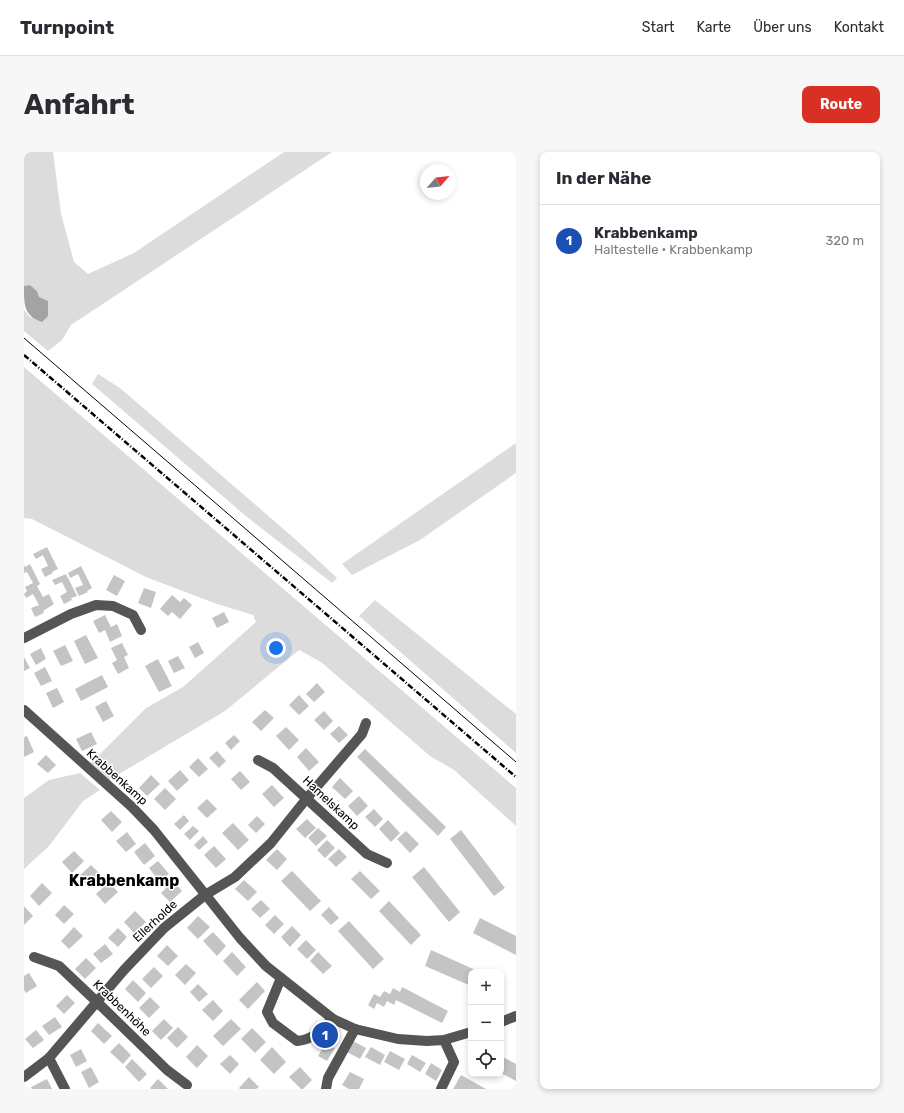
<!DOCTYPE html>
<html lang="de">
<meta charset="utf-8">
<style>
body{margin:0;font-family:Rubik,sans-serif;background:#f7f7f7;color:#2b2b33}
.controls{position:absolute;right:12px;bottom:12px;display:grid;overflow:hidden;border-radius:8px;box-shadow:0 2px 6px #0003}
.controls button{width:36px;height:36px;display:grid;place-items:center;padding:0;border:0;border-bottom:1px solid #e1e1e2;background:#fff;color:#2b2b33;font:20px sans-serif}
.compass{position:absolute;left:396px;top:12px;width:36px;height:36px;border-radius:50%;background:#fff;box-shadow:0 2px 6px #0003;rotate:63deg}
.you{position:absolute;left:252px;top:496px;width:14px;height:14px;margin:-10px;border:3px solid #fff;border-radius:50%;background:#1a73e8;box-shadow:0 0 0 6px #1a73e833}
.badge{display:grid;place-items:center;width:26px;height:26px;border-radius:50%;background:#d93025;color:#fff;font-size:13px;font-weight:700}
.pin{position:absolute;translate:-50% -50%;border:2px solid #fff;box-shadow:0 1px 4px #0006}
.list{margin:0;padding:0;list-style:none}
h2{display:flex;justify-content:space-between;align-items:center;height:52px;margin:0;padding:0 16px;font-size:17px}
h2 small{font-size:13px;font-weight:400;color:#7c7c81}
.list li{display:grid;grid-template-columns:26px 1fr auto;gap:12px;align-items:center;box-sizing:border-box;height:72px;padding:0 16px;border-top:1px solid #e1e1e2}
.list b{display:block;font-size:15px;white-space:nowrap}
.list p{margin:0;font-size:13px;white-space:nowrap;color:#7c7c81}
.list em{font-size:13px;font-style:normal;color:#7c7c81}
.icon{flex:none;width:22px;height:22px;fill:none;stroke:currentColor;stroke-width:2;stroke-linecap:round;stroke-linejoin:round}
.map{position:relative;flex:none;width:492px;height:937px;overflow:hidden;border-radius:8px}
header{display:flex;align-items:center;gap:24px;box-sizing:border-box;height:56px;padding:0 20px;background:#fff;border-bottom:1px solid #e1e1e2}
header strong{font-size:19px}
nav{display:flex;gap:22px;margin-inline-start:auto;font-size:14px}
.intro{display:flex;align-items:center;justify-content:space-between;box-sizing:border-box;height:96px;padding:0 24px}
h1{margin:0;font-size:28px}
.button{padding:10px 18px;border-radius:8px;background:#d93025;color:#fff;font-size:14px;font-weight:700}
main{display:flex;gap:24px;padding:0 24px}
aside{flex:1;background:#fff;border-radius:8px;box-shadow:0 2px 6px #0003}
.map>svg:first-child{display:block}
</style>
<header>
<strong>Turnpoint</strong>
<nav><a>Start</a><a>Karte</a><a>Über uns</a><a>Kontakt</a></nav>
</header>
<div class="intro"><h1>Anfahrt</h1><a class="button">Route</a></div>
<main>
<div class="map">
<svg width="492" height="937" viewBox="0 0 492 937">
<rect width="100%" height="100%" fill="#fff"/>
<g fill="#dcdcdc">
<polygon points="0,0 29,0 37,62 50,110 64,122 110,101 260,0 308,0 47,173 38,188 24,199 0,179 0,158 7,166 15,145 13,139 6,133 0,134"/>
<polygon points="0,215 492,636 492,674 430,618 406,604 297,510 275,498 201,559 85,628 67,611 122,556 159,535 232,470 229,463 190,451 122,425 8,367 0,366"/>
<polygon points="74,222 96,236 271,387 313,426 308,431 223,365 68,232"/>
<polygon points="492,291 492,321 396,388 328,423 318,412"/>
<polygon points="351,448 492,562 492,601 335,464"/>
<polygon points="56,621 76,638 59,649 25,694 0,717 0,646 25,628"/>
</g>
<path fill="#a3a3a3" d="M6,133L13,139L15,145L24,149V164L18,170C0,163 0,155 0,134Z"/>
<g fill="#c4c4c4">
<polygon points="23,395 34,417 28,420 29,421 21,425 17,417 24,414 19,403 12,407 9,402"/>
<polygon points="6,412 16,432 13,434 19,445 25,442 30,452 19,459 20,461 11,465 7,456 15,453 9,442 2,446 0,442 3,439 1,435 9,431 3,420 0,421 0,413 1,415"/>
<polygon points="57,414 68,436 63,439 64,440 55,444 51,436 59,433 54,422 46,426 44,421"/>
<polygon points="42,422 53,444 47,446 48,448 40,452 36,444 43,440 38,430 31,433 28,428"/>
<polygon points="90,423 101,429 93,444 82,438"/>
<polygon points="120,436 132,440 127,456 114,451"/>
<polygon points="148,443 156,450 160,446 168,453 156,467 148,460 144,464 136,457"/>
<polygon points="200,460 205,470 193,476 188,466"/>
<polygon points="81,463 87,475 93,472 98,484 86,490 81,478 75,481 69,469"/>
<polygon points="62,483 74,506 61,512 50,489"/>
<polygon points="174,490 180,501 171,506 165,495"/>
<polygon points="98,491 104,503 100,505 105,516 94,522 88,511 93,508 87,496"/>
<polygon points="41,493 49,509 37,514 29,499"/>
<polygon points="17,496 22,507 12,513 6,502"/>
<polygon points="154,504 161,516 150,521 144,509"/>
<polygon points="0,505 6,516 0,519"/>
<polygon points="134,507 148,534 135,540 121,514"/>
<polygon points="21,515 28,529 17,534 10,521"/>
<polygon points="78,523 84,535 57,549 51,537"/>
<polygon points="293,531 301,540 290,550 282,542"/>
<polygon points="33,536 40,550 29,556 22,541"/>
<polygon points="275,543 285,554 275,563 265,553"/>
<polygon points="82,549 90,564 79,570 71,555"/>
<polygon points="241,558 250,566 237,579 228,570"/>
<polygon points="300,559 309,569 300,578 290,568"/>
<polygon points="315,574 324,583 315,591 306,582"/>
<polygon points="262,575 275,588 265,598 252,584"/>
<polygon points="67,580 73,592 58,599 52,587"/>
<polygon points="210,583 216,589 207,598 201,591"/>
<polygon points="3,584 10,600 0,605 0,585"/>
<polygon points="282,596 295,610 285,619 273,605"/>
<polygon points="341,597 422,675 414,684 333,605"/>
<polygon points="193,599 202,609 195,616 185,606"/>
<polygon points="22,603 32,613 24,621 13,612"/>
<polygon points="174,606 184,617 175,625 165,615"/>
<polygon points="156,618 165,628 153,639 144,629"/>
<polygon points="216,619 226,630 217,638 207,627"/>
<polygon points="127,623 136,632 123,644 115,636"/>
<polygon points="316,626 329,639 321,647 308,635"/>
<polygon points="248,633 260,646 250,655 238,642"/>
<polygon points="141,636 152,647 141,658 130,647"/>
<polygon points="335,644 344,654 333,664 324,654"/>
<polygon points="183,647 193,657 183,666 173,656"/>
<polygon points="350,657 359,667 351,675 341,665"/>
<polygon points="87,659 98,670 88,680 77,668"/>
<polygon points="160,663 165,669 156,678 150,672"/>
<polygon points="233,664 241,672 232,681 224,673"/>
<polygon points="283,667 292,676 281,686 272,677"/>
<polygon points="364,668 376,681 367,690 355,677"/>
<polygon points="209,671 225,688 214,698 198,681"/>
<polygon points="169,674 175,679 166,688 160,682"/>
<polygon points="294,676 303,684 292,694 284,686"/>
<polygon points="437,678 481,736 470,744 426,687"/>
<polygon points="382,679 395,692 386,701 373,687"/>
<polygon points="103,680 112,692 102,700 92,689"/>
<polygon points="179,684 184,690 175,698 170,693"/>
<polygon points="303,688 311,696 301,706 293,698"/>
<polygon points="121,691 131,704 120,713 110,700"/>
<polygon points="190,694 202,707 192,716 180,703"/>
<polygon points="253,697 263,707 253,718 242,708"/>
<polygon points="315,697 323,705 312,715 304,707"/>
<polygon points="50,699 60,709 48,721 38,710"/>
<polygon points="134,709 145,722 135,729 125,716"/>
<polygon points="67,713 78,724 65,736 54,725"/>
<polygon points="400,715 436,760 425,770 388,725"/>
<polygon points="268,719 297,749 286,759 257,729"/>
<polygon points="336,719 356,739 347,747 327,727"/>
<polygon points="220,728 233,740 224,749 211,737"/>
<polygon points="149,729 158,739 146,750 137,741"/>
<polygon points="85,730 94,740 81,752 72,742"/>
<polygon points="18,731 28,741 15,754 6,744"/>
<polygon points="237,748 246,757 236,766 227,757"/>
<polygon points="365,749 397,783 387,793 355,759"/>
<polygon points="40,753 50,762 40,772 31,763"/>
<polygon points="0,754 9,764 0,773"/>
<polygon points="305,755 315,766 307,773 297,763"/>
<polygon points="111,759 122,770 110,781 100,770"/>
<polygon points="251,763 260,772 250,782 241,773"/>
<polygon points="174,764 186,775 174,787 163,776"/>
<polygon points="456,766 492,784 492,803 449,781"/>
<polygon points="325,769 360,807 349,817 314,779"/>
<polygon points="268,774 277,783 266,795 257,785"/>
<polygon points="50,775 59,784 45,797 37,789"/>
<polygon points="94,776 103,785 94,795 84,786"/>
<polygon points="189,780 202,794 193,804 179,789"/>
<polygon points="282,788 292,798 283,807 273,797"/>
<polygon points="81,792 89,802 77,811 69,802"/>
<polygon points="143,793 154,804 144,814 133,804"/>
<polygon points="407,798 456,820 447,820 447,834 401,814"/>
<polygon points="208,800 222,815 213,824 199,809"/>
<polygon points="294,800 308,814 299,822 286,809"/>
<polygon points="62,806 72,816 61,827 51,817"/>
<polygon points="162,812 172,821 161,833 151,823"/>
<polygon points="130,815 139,824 127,836 118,827"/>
<polygon points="5,821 13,834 2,841 0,838 0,824"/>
<polygon points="109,828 122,841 114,850 101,837"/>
<polygon points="233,830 241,839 224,857 215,848"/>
<polygon points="174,832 184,842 175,850 166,840"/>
<polygon points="378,835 424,859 418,871 372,848 370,853 363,849 360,855 353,851 350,857 344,853 350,842 356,845 360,839 366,842 369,836 376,840"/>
<polygon points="43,843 51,851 40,862 32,854"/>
<polygon points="126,845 136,855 125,866 115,856"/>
<polygon points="189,848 199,859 189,869 178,858"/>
<polygon points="31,865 38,875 25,883 18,874"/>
<polygon points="140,867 149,876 137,888 128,879"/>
<polygon points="207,867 217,877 199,894 189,884"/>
<polygon points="74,871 88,884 80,892 67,879"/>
<polygon points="154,875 164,885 153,896 143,886"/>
<polygon points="228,876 242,890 231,901 217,887"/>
<polygon points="12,878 20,888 9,896 1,887"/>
<polygon points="329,889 342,896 336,907 323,900"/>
<polygon points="95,891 107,903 99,912 86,900"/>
<polygon points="302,891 311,896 303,909 294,904"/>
<polygon points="173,893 184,904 173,916 162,905"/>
<polygon points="248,895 262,910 250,922 236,908"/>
<polygon points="347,895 361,903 356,913 341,905"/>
<polygon points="57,897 63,909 52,915 46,903"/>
<polygon points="366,899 381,907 375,918 360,910"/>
<polygon points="206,903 215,912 206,922 196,912"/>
<polygon points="388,903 402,911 396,920 383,912"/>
<polygon points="477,904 492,912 492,929 477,921"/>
<polygon points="108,907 123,922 115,930 101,915"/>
<polygon points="407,911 418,918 412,929 401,922"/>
<polygon points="67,915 75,930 65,936 57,920"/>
<polygon points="276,915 288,928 279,937 277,937 265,925"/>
<polygon points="326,920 340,927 335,937 325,937 318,933"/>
<polygon points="437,923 462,937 429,937"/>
<polygon points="225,925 235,935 232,937 216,937 215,936"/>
<polygon points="23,927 28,937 8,937 7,935"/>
<polygon points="134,927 144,937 127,937 126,936"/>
</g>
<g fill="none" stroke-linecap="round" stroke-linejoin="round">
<g stroke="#555" stroke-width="10">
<polyline points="0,486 47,462 72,453 89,454 109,463 117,478"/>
<polyline points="0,558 108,655 130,678 216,786 242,814 309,867 331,877 374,887 403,889 420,888 447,880"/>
<polyline points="234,608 249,616 343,702 363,711"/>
<polyline points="10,805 35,814 73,850 143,918 163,933"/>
<path d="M257,826L243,860L249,871L273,889C289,888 298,877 309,867"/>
<polyline points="477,870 492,864"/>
<polyline points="25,906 41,937"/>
<polyline points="0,925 25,906 100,818 140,776 181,743 211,725 247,691 283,646 338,582 342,571"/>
<polyline points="302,937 304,926 331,877"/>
<polyline points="417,937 430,910 420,888"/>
</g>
<polyline stroke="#000" stroke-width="1" points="0,186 492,610"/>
<polyline stroke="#000" stroke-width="2.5" stroke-dasharray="6 2 1 2" stroke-linecap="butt" points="0,203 492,625"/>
</g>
<g text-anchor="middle" stroke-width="3" stroke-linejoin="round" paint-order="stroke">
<g font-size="12" fill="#000" stroke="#fff">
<text transform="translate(93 625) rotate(42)" y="4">Krabbenkamp</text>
<text transform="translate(307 651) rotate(43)" y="4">Hamelskamp</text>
<text transform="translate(131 769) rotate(-43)" y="4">Ellerholde</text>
<text transform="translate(98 856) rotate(44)" y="4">Krabbenhöhe</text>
</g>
<g font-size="16" font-weight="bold" fill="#000" stroke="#fff">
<text x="100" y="734">Krabbenkamp</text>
</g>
</g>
</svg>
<div class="controls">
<button>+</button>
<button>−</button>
<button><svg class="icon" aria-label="locate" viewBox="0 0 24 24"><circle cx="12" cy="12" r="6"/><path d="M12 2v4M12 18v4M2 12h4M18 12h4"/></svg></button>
</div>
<svg class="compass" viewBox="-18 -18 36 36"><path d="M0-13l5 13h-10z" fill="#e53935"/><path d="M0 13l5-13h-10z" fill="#7c7c81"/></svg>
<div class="you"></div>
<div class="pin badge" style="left:301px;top:883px;background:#1a4fb4">1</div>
</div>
<aside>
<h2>In der Nähe<small></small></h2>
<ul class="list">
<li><span class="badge" style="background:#1a4fb4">1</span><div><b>Krabbenkamp</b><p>Haltestelle · Krabbenkamp</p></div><em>320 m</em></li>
</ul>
</aside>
</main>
